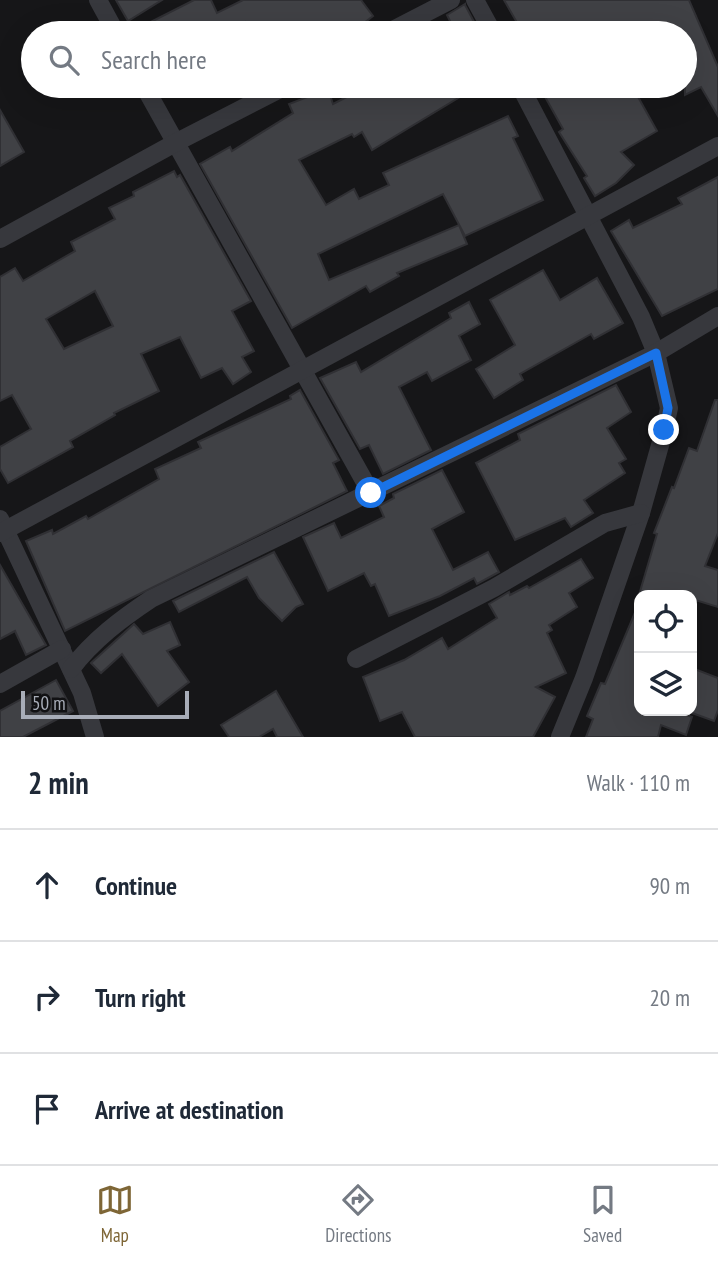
<!DOCTYPE html>
<meta charset="utf-8">
<style>
body{margin:0;font-family:"PT Sans Narrow",sans-serif;background:#f6f6f7;color:#1f2937}
.controls{position:absolute;right:21px;bottom:21px;display:grid;overflow:hidden;border-radius:14px;box-shadow:0 7px 28px #0002}
.controls button{width:63px;height:63px;display:grid;place-items:center;padding:0;border:0;border-bottom:2px solid #e0e1e3;background:#fff;color:#1f2937;font:35px sans-serif}
.scale{position:absolute;left:21px;bottom:18px;width:168px;box-sizing:border-box;padding-left:7px;border:4px solid #a8adb8;border-top:0;font-size:19px;line-height:24px;white-space:nowrap;color:#a8adb8;-webkit-text-stroke:5px #111113;paint-order:stroke}
.stop{position:absolute;width:21px;height:21px;margin:-16px;border:5px solid #1a73e8;border-radius:50%;background:#fff}
.stop.end{background:#1a73e8;border-color:#fff;box-shadow:0 2px 7px #0008}
.list{margin:0;padding:0;list-style:none}
h2{display:flex;justify-content:space-between;align-items:center;height:91px;margin:0;padding:0 28px;font-size:30px}
h2 small{font-size:23px;font-weight:400;color:#747a83}
.list li{display:grid;grid-template-columns:46px 1fr auto;gap:21px;align-items:center;box-sizing:border-box;height:112px;padding:0 28px;border-top:2px solid #e0e1e3}
.list b{display:block;font-size:26px;white-space:nowrap}
.list em{font-size:23px;font-style:normal;color:#747a83}
.icon{flex:none;width:38px;height:38px;fill:none;stroke:currentColor;stroke-width:2;stroke-linecap:round;stroke-linejoin:round}
.map{position:relative;flex:none;width:718px;height:737px;overflow:hidden}
.search{position:absolute;background:#fff;box-shadow:0 7px 28px #0002;left:21px;right:21px;top:21px;height:77px;display:flex;align-items:center;gap:18px;box-sizing:border-box;padding:0 24px;border-radius:38px;color:#747a83;font-size:26px}
.sheet{height:427px;background:#fff}
nav{display:flex;justify-content:space-around;align-items:center;box-sizing:border-box;height:98px;border-top:2px solid #e0e1e3;background:#fff;font-size:19px;color:#747a83}
nav a{display:grid;justify-items:center;gap:4px}
nav .on{color:#7e6636}
.map>svg:first-child{display:block}
</style>
<div class="map">
<svg width="718" height="737" viewBox="0 0 718 737">
<rect width="100%" height="100%" fill="#161618"/>
<g fill="#404145" stroke="#303034" stroke-width="2" fill-rule="evenodd">
<polygon points="116,0 162,0 128,21"/>
<polygon points="194,0 211,0 217,13 243,0 361,0 373,16 351,33 252,33 245,22 220,33 129,33"/>
<polygon points="504,0 689,0 718,67 718,116 701,87 685,95 685,33 523,33"/>
<polygon points="465,4 465,5 480,33 456,33 447,15"/>
<polygon points="368,86 478,86 372,150 362,132 354,137 352,134 299,160 326,205 354,189 359,199 389,185 383,173 508,116 518,136 513,138 543,200 465,236 443,194 318,254 329,280 459,225 467,244 397,273 399,276 370,292 366,286 292,328 200,164 230,147 232,151 293,113 289,104 328,89 333,104"/>
<polygon points="539,86 632,86 657,131 621,152 634,165 616,183 595,196 584,178 587,176 559,132 563,129"/>
<polygon points="0,110 24,152 0,166"/>
<path d="M174,171L177,177L180,175L251,301L232,311L254,351L242,357L251,372L233,384L222,368L201,378L180,337L141,354L159,391L114,413L115,415L70,441L73,447L8,483L0,469V447L31,429L12,395L0,401V277L15,268L23,281L75,251L71,242L115,219L109,208L134,196L133,192ZM95,291L113,326L64,349L46,319Z"/>
<polygon points="718,177 718,289 662,316 611,231 629,220 633,228 682,204 678,198"/>
<polygon points="543,270 560,300 597,278 623,323 594,339 591,334 520,374 523,380 494,398 476,369 515,345 490,300"/>
<polygon points="469,302 480,324 459,336 471,360 432,381 427,372 399,387 431,450 383,474 369,445 360,449 320,378 356,362 361,372 451,318 449,313"/>
<polygon points="616,385 631,412 607,428 626,459 619,463 625,473 584,500 593,513 571,527 565,518 515,540 476,463 520,440 518,434"/>
<polygon points="300,390 339,460 333,463 347,491 65,631 26,541 52,530 53,534 86,516 88,519 159,479 155,469 201,448 198,442 291,399 290,396"/>
<polygon points="715,400 718,400 718,533 705,566 718,570 718,607 692,599 692,595 639,595 657,534 654,533 672,487 674,488 689,448 697,451"/>
<polygon points="442,470 464,512 432,529 453,570 488,552 499,572 477,584 474,578 440,596 389,616 375,584 371,586 364,573 328,591 303,537 334,523 341,538 384,517 379,506 394,498 393,494"/>
<polygon points="274,552 303,604 296,607 282,621 259,598 247,577 179,612 173,601"/>
<polygon points="581,559 593,578 569,593 577,607 549,625 552,630 547,633 566,673 536,687 555,697 533,737 415,737 402,712 380,721 363,677 404,660 442,638 448,649 497,618 489,604 509,592 510,595 527,586 529,588"/>
<polygon points="0,565 46,645 26,655 15,631 0,639"/>
<polygon points="639,603 639,711 674,711 692,717 686,735 661,725 658,737 586,737 593,719 587,716 601,683 605,684"/>
<polygon points="170,622 180,645 167,651 189,682 158,706 122,654 101,673 91,663 134,624 143,634"/>
<polygon points="692,668 718,678 718,710 714,721 692,713"/>
<polygon points="56,680 73,711 23,737 0,737 0,711"/>
<polygon points="276,691 303,737 277,737 273,729 259,737 229,737 221,725"/>
</g>
<g fill="none" stroke-linecap="round" stroke-linejoin="round">
<g stroke="#37383d" stroke-width="18">
<polyline points="98,0 116,33"/>
<polyline points="475,0 493,33"/>
<polyline points="387,33 451,0"/>
<polyline points="144,86 371,493"/>
<polyline points="520,86 641,317 656,353 669,408 664,431 641,513 584,678 560,737"/>
<polyline points="0,239 175,143 286,86"/>
<polyline points="0,519 82,693 95,737"/>
<polyline points="0,533 718,146"/>
<polyline points="356,659 494,588 605,523 641,513"/>
<path d="M71,669C93,640 121,619 151,599L656,353L718,316"/>
<polyline points="0,684 62,649"/>
</g>
</g>
<g fill="none" stroke-linecap="round" stroke-linejoin="round">
<polyline stroke="#1a73e8" stroke-width="9" points="371,493 656,353 668,408 664,430"/>
</g>
</svg>
<div class="controls">
<button><svg class="icon" aria-label="locate" viewBox="0 0 24 24"><circle cx="12" cy="12" r="6"/><path d="M12 2v4M12 18v4M2 12h4M18 12h4"/></svg></button>
<button><svg class="icon" aria-label="layers" viewBox="0 0 24 24"><path d="M12 4l9 5-9 5-9-5zM3 14l9 5 9-5"/></svg></button>
</div>
<div class="scale">50 m</div>
<div class="stop" style="left:371px;top:493px"></div>
<div class="stop end" style="left:664px;top:430px"></div>
<div class="search"><svg class="icon" aria-label="search" viewBox="0 0 24 24"><circle cx="10" cy="10" r="6"/><path d="M15 15l6 6"/></svg>Search here</div>
</div>
<section class="sheet">
<h2>2 min<small>Walk · 110 m</small></h2>
<ul class="list">
<li><svg class="icon" aria-label="ahead" viewBox="0 0 24 24"><path d="M12 20V5M6 11l6-6 6 6"/></svg><div><b>Continue</b></div><em>90 m</em></li>
<li><svg class="icon" aria-label="right" viewBox="0 0 24 24"><path d="M7 20v-9h11M14 6l5 5-5 5"/></svg><div><b>Turn right</b></div><em>20 m</em></li>
<li><svg class="icon" aria-label="arrive" viewBox="0 0 24 24"><path d="M6 21V4h12l-3 4 3 4H6"/></svg><div><b>Arrive at destination</b></div></li>
</ul>
</section>
<nav>
<a class="on"><svg class="icon" aria-label="map" viewBox="0 0 24 24"><path d="M3 6l6-2 6 2 6-2v14l-6 2-6-2-6 2zM9 4v14M15 6v14"/></svg>Map</a>
<a><svg class="icon" aria-label="directions" viewBox="0 0 24 24"><path d="M12 3l9 9-9 9-9-9zM9 14v-3h6M13 9l2 2-2 2"/></svg>Directions</a>
<a><svg class="icon" aria-label="saved" viewBox="0 0 24 24"><path d="M7 4h10v16l-5-4-5 4z"/></svg>Saved</a>
</nav>
